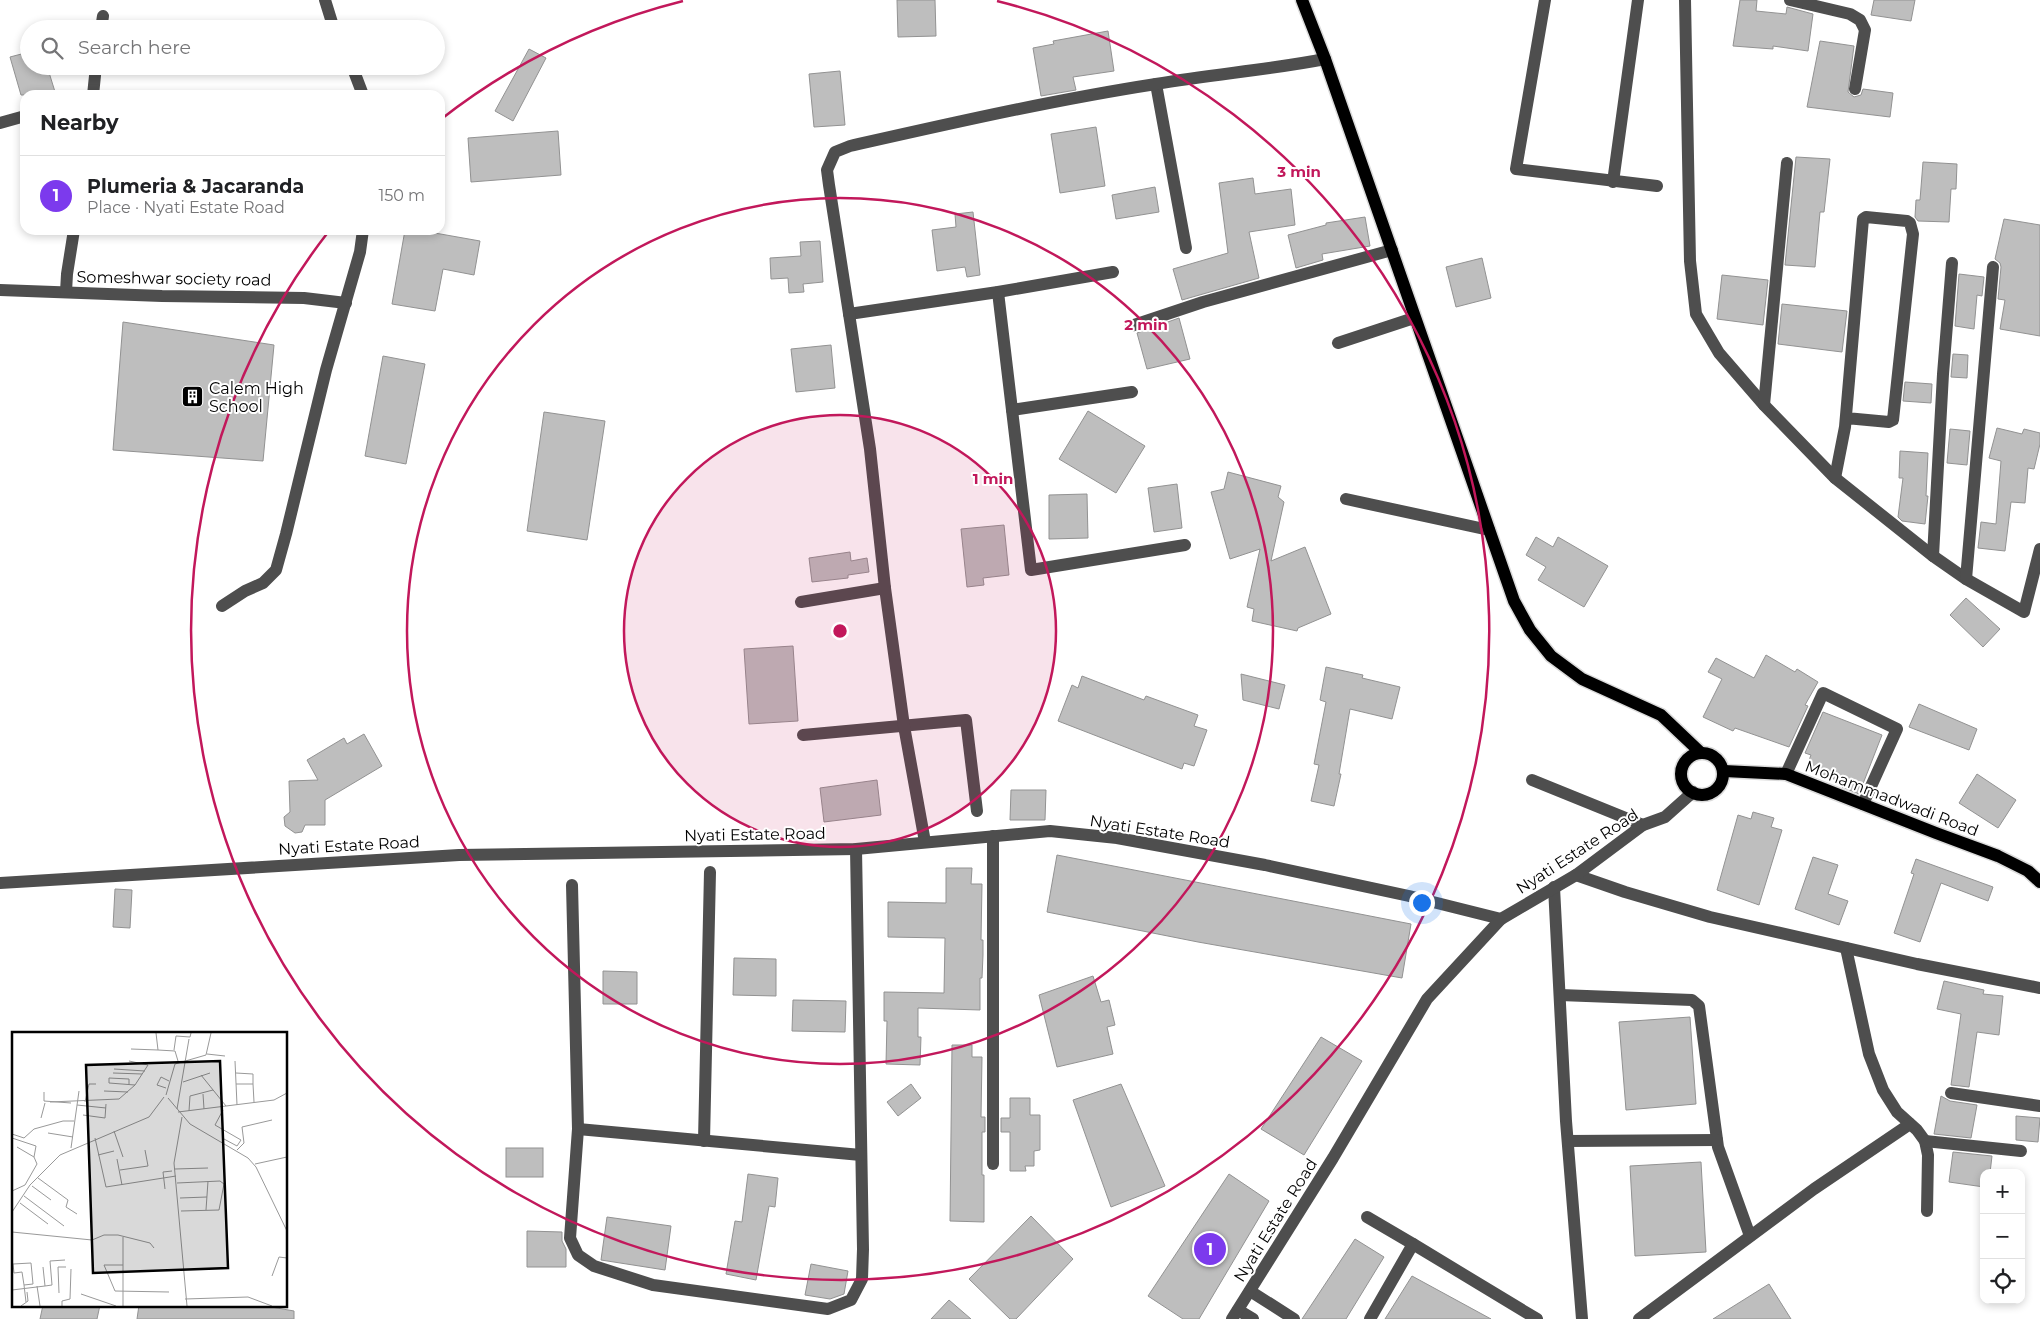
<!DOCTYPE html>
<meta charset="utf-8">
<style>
body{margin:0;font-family:Montserrat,sans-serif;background:#f6f6f6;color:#202124}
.controls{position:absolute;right:15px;bottom:15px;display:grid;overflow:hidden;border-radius:10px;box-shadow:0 2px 8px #0003}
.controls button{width:45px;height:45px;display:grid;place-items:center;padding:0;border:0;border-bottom:1px solid #e0e0e0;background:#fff;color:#202124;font:25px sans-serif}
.you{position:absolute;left:1421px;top:902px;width:18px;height:18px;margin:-12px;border:4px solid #fff;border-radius:50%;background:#1a73e8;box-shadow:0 0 0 8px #1a73e833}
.badge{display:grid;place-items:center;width:32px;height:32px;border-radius:50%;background:#7c3aed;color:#fff;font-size:16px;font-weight:700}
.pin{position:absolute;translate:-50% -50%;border:2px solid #fff;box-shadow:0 1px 5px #0006}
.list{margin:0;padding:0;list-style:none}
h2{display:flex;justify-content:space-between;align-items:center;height:65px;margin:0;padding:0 20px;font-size:21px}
h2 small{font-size:16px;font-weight:400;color:#757577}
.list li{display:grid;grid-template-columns:32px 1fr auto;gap:15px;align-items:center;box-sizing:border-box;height:80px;padding:0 20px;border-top:1px solid #e0e0e0}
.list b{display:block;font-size:19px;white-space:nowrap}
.list p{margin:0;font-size:16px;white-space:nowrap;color:#757577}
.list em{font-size:16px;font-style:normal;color:#757577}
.icon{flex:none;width:28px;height:28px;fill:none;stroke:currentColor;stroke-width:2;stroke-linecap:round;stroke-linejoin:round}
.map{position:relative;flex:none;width:2040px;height:1319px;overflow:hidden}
.search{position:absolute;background:#fff;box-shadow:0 2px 8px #0003;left:20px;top:20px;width:425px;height:55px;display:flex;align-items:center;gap:12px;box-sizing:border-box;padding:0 18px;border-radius:28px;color:#757577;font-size:19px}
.panel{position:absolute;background:#fff;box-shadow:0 2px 8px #0003;left:20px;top:90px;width:425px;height:145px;border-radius:15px}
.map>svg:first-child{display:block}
</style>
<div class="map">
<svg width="2040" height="1319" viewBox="0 0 2040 1319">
<rect width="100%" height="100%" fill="#fff"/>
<g fill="#bebebe" stroke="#929292">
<polygon points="897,0 935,0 936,36 898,37"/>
<polygon points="1740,0 1757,0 1756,11 1786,14 1787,7 1813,14 1808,51 1773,46 1773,49 1733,46"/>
<polygon points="1874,0 1915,0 1911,21 1871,15"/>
<polygon points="1108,31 1114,71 1073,77 1076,90 1041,96 1033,48 1054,44 1053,41"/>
<polygon points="1820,41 1854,46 1848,92 1854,97 1861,95 1863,89 1893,93 1890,117 1807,107"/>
<polygon points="529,49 546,58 513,121 495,111"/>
<polygon points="29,52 29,66 47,66 56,95 21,95 10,57"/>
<polygon points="840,71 845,125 814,127 809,74"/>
<polygon points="1096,127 1105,186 1060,193 1051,134"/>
<polygon points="558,131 561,175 471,182 468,138"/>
<polygon points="1796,157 1830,159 1824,212 1820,212 1815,267 1785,265"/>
<polygon points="1923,162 1957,164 1956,189 1951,189 1949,222 1918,221 1915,217 1916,200 1920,200"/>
<polygon points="1253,178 1255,194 1291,189 1295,225 1249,232 1259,278 1182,300 1173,269 1228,253 1219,183"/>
<polygon points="1155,187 1159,212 1116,219 1112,195"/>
<polygon points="973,212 980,275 967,277 965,267 937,271 932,230 956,227 955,214"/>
<polygon points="1365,217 1370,246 1322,254 1323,260 1296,268 1288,235 1326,225 1326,223"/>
<polygon points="2004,219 2040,225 2040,336 2000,329 2005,300 1998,299 2001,267 2000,263 1995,259"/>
<polygon points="405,230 418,230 480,241 474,275 443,269 435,311 392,304"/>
<polygon points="820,241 823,282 803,284 804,292 789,293 788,278 771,279 770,258 801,256 800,242"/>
<polygon points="1482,258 1491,298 1456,307 1446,267"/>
<polygon points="1959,274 1984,277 1982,296 1977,295 1974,329 1955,326"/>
<polygon points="1722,275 1768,280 1763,325 1717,319"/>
<polygon points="1782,304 1847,311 1842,352 1778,344"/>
<polygon points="1179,318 1190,359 1147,369 1137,333"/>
<polygon points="123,322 274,345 263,461 113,450"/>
<polygon points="831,345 835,388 796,392 791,349"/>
<polygon points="1953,354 1968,355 1967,378 1951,377"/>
<polygon points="383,356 425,364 406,464 365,456"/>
<polygon points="1905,382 1932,384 1931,403 1903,401"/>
<polygon points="1088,411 1145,446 1116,493 1059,459"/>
<polygon points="544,412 605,421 587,540 527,531"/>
<polygon points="1997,428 2022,434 2024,429 2040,433 2040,444 2034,469 2028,468 2025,503 2011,502 2005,551 1978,548 1981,522 1996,524 2001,461 1989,458"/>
<polygon points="1950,429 1970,431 1967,465 1947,463"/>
<polygon points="1900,451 1928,453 1926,496 1928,496 1925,524 1902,521 1898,517 1903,478 1899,478"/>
<polygon points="1228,472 1281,486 1278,497 1284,502 1271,561 1305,547 1331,614 1298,628 1297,631 1252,621 1254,609 1247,607 1260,549 1230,559 1211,492 1224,489"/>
<polygon points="1177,484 1182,528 1154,532 1148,488"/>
<polygon points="1087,494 1088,538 1049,539 1049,495"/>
<polygon points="1004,525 1009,575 983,578 984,585 967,587 961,529"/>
<polygon points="1536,537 1553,547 1558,537 1608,566 1584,607 1538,580 1546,567 1526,555"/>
<polygon points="850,552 851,561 867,558 869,572 848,575 848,578 812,582 809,558"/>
<polygon points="1966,598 2000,629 1983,647 1950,615"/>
<polygon points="793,646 798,721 749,724 744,649"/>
<polygon points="1766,655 1795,672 1797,669 1818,682 1805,705 1808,706 1789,747 1735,728 1733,731 1703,717 1722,679 1708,672 1716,658 1754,678"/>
<polygon points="1326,667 1363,675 1362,678 1400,687 1392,719 1350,709 1339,774 1341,774 1334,806 1311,801 1319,765 1314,764 1326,702 1320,700"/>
<polygon points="1241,674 1285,685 1279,709 1243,700"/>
<polygon points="1082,676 1144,700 1146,696 1198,715 1194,726 1207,730 1194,766 1184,763 1182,769 1058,721 1072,685 1078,688"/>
<polygon points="1919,704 1977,729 1969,750 1909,727"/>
<polygon points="1823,712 1882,735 1859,794 1842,787 1844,783 1806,768 1811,755 1805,753"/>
<polygon points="364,734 382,766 325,800 325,825 305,825 302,832 295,833 285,826 284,817 290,812 289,781 318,780 307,760 344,738 347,744"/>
<polygon points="1977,774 2016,800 1998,828 1959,803"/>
<polygon points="877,780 881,815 824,822 820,788"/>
<polygon points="1011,790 1046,790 1045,820 1010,820"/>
<polygon points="1753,812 1774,818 1771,827 1782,830 1759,905 1717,890 1738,815 1751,819"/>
<polygon points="1057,855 1411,924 1402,978 1198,942 1047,912"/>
<polygon points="1813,857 1838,865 1828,894 1848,901 1839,925 1795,909"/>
<polygon points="1916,859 1993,887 1988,901 1941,883 1920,942 1894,933 1914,874 1911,873"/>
<polygon points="946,868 972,868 971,884 982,884 981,940 983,940 983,955 982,978 980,978 980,1010 918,1008 918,1037 921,1037 920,1065 886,1064 887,1021 884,1021 884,992 944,993 945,938 888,937 888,902 946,903"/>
<polygon points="115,889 132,890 130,928 113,927"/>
<polygon points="734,958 776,959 776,996 733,995"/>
<polygon points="603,971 637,972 637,1004 603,1004"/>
<polygon points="1093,976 1101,1002 1109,1000 1115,1025 1107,1027 1113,1054 1057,1067 1039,995"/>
<polygon points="1944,981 1984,990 1983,994 2003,996 1999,1035 1977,1032 1969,1087 1951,1085 1961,1014 1937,1009"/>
<polygon points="793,1000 846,1001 845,1032 792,1031"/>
<polygon points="1690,1017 1696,1104 1626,1110 1619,1022"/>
<polygon points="1321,1037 1362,1061 1304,1155 1261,1129"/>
<polygon points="952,1045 972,1045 972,1057 982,1057 981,1117 985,1117 985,1132 982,1132 982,1175 984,1175 984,1222 950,1221"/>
<polygon points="911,1084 921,1098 898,1116 887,1102"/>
<polygon points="1121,1084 1165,1186 1111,1207 1073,1100"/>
<polygon points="1941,1096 1950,1101 1977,1105 1971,1138 1934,1134"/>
<polygon points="1010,1098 1030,1098 1030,1115 1040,1115 1040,1150 1034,1151 1034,1166 1025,1166 1026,1171 1010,1171 1010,1132 1001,1132 1001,1118 1010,1118"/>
<polygon points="2016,1116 2040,1118 2038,1142 2016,1140"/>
<rect x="506" y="1148" width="37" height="29"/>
<polygon points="1953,1152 1992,1156 1990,1173 1984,1173 1984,1187 1949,1182"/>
<polygon points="1701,1162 1706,1252 1635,1256 1630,1166"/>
<polygon points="748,1174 778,1178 775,1207 769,1206 756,1280 726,1274 735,1221 742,1222"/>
<polygon points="1229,1174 1269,1201 1199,1319 1183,1319 1148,1296"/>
<polygon points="1031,1216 1073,1259 1016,1319 1010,1319 969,1279"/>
<polygon points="607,1217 671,1226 665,1270 601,1260"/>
<polygon points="527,1231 562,1232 562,1241 566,1249 566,1267 527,1267"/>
<polygon points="1355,1239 1384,1257 1346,1319 1302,1319"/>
<polygon points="811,1264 848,1271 844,1294 830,1299 805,1295"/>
<polygon points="1412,1276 1491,1319 1385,1319"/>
<polygon points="1769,1284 1791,1319 1713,1319"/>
<polygon points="949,1300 971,1319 931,1319"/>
<polygon points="43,1305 100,1305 97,1319 40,1319"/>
<polygon points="139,1305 260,1305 294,1311 294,1319 137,1319"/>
</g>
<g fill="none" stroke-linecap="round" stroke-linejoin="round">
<defs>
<g id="major">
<polyline points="1302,0 1325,59 1514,601 1530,630 1551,656 1582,679 1661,715 1700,752"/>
<circle cx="1702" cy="774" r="21"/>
<polyline points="1724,771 1786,774 1936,833 1998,856 2028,871 2040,882"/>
</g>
</defs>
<use href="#major" stroke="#dbdbdb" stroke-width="15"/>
<g stroke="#4e4e4e" stroke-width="12">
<polyline points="325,0 334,29"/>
<polyline points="1545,0 1516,169 1657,186"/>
<polyline points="1685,0 1690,261 1696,314 1719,353 1764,405 1835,478 1933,556 1966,579 2024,612 2040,549"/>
<polyline points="1790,0 1850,14 1860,20 1865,30 1855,89"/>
<polyline points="101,29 103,16"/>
<polyline points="352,66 363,95"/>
<polyline points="1156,84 1186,248"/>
<polyline points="93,95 96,66"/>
<polyline points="0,123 25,116"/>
<polyline points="1613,182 1638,0"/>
<polyline points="0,290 162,296 304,298 346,303"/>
<polyline points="66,292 67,274 74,230"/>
<polyline points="998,292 1031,570 1185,545"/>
<polyline points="849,314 998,292 1113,272"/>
<polyline points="1131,326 1203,302 1392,250"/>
<polyline points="1338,343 1414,318"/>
<polyline points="1764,405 1787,163"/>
<polyline points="1012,410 1132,392"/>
<polyline points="1835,478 1845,427 1863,219 1866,217 1907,221 1910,223 1913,234 1893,420 1889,422 1846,418"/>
<polyline points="1346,499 1489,530"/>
<polyline points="1933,556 1943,374 1952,263"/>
<polyline points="1966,579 1993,267"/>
<polyline points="801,602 885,588"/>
<polyline points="222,606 245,591 263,583 276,570 286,534 326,370 360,252 363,230"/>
<polyline points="803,735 966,720 977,811"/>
<polyline points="1786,774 1823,693 1897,729 1863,804"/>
<polyline points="1532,780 1643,825"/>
<polyline points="993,836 993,1164"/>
<path d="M925,842L904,726L885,588L870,449L829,185L827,170L835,152L850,146C952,123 1053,100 1156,84C1212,74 1269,70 1325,59"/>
<polyline points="1576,875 1625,892 1710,917 1917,964 2040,988"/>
<polyline points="0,883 459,855 856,849 1050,831 1117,838 1265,865 1409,896 1501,919"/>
<polyline points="572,885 578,1129 570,1238 578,1255 594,1266 653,1285 828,1309 851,1300 862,1279 863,1249 856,849"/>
<polyline points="1554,887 1566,1121 1582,1319"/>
<polyline points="1846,948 1869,1054 1883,1090 1897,1112 1917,1130 1925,1141 1928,1155 1927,1211"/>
<polyline points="1560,995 1692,1000 1699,1006 1718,1147 1750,1236"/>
<polyline points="1951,1093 2040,1106"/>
<polyline points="578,1129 861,1155"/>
<polyline points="704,1141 710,872"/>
<polyline points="1568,1141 1717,1140"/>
<polyline points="1925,1141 2021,1151"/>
<polyline points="1367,1217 1413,1244"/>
<polyline points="1250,1291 1294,1319"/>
<polyline points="1238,1310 1253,1319"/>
<polyline points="1232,1319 1333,1158 1427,999 1501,919 1576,875 1643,825 1665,817 1693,792"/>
<polyline points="1370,1319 1413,1244 1537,1319"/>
<polyline points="1639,1319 1814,1189 1910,1124"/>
</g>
<use href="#major" stroke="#000" stroke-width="12"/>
</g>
<circle cx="840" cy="631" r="216" fill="#c2185b" fill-opacity=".12"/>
<g fill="none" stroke="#c2185b" stroke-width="2.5">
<circle cx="840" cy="631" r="216"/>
<circle cx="840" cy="631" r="433"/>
<path d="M440 120A649 649 0 0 1 683 1M997 1A649 649 0 1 1 329 231"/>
</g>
<defs>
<symbol id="building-square" viewBox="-11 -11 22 22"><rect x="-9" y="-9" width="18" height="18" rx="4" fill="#000" stroke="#fff"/><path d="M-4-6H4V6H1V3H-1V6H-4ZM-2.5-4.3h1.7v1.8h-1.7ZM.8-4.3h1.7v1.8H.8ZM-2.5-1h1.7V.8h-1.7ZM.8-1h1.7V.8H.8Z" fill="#fff"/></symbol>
</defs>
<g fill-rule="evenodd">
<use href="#building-square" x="180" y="384" width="25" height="25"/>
</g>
<g text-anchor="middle" stroke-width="4" stroke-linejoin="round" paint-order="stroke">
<g font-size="16" fill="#000" stroke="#fff">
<text transform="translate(174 278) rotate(1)" y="6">Someshwar society road</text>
<text transform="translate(1892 798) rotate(21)" y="6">Mohammadwadi Road</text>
<text transform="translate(1160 831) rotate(9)" y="6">Nyati Estate Road</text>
<text transform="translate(755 834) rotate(-1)" y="6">Nyati Estate Road</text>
<text transform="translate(349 845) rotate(-3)" y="6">Nyati Estate Road</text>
<text transform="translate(1577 851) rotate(-33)" y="6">Nyati Estate Road</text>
<text transform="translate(1275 1220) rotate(-58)" y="6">Nyati Estate Road</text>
</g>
<g font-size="16" fill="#000" stroke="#fff" text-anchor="start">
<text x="209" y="394">Calem High<tspan x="209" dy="18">School</tspan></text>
</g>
</g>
<g transform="translate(12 1032)">
<rect width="275" height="275" fill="#fff"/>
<path fill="none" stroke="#999" stroke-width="1" d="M144,1L146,18L163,19L166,29M119,17L146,18M162,18L164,4L178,5L179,1M195,22L213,24M223,29L225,73M102,37L133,39M101,41L130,42M224,41L241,42V52M189,43L214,74M171,50L198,41M117,52V47L97,46V51L123,53M224,52H241L242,70M154,56L145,53L149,45L157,49M92,59L116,60M32,60V69L59,71M191,62L192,77M154,63L163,32L194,23L199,1M156,66L178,92L236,126L244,135L275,199M38,70L107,67L123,53L136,33L117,29M73,70L77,52H84M65,73L94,76M165,77L177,7M177,79L178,64L201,58M166,80L262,68L275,61M71,83L93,86L94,72M170,85L162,131L175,274M29,86L33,71M102,99L111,125M36,101L61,105M0,102L12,106L22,97L51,89H62M0,106L24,114L22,125L25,132L13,153L0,159M83,106L94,155L164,144M210,110L212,107L225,114L229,108L203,93L211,78M5,115L22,125M59,116L67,59M225,118L232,111L230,95L260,88M86,123L102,119M105,127L110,153M243,132L275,125M163,137L196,136M108,138L136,134L133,118M26,146L56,168L54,175L65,182M165,151L208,149L212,152L207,178L169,179M20,154L39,168M153,157L151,140L160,139M12,164L52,194M168,166L195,165M8,171L36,192M194,178L196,149M0,180L18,153L48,123L137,85L152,65M0,200L80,208L92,203H106L138,211L142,216M111,233H92L103,259L157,260M260,244L267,225L275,226M12,253L10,240L2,241L1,232L19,231L21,252L12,253L14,270M25,254L28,274M33,254L40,253L38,229L53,228M0,258L33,254L31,235M47,261L46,235H54M69,262L104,274M173,267L236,265L260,274M9,274L16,269L15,260M50,274V269L58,267L59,237M111,274V205"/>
<path fill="#000" fill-opacity="0.15" stroke="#000" stroke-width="2.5" d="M208,29L216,236L81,241L74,33Z"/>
<rect width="275" height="275" fill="none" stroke="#000" stroke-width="2.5"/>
</g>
<circle cx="840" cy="631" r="8" fill="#c2185b" stroke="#fff" stroke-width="2.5"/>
<g font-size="15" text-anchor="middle" font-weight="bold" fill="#c2185b" stroke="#fff" stroke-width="4" stroke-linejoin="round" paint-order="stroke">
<text x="1299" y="177">3 min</text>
<text x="1146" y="330">2 min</text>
<text x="993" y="484">1 min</text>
</g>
</svg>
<div class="controls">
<button>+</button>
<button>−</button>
<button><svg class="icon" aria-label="locate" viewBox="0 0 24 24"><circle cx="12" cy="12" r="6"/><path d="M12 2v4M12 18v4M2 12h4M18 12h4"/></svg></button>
</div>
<div class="you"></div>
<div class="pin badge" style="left:1210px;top:1249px">1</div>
<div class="search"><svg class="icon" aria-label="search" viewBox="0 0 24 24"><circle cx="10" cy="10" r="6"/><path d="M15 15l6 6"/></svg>Search here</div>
<section class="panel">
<h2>Nearby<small></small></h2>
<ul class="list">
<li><span class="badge">1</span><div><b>Plumeria &amp; Jacaranda</b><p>Place · Nyati Estate Road</p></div><em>150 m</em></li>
</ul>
</section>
</div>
